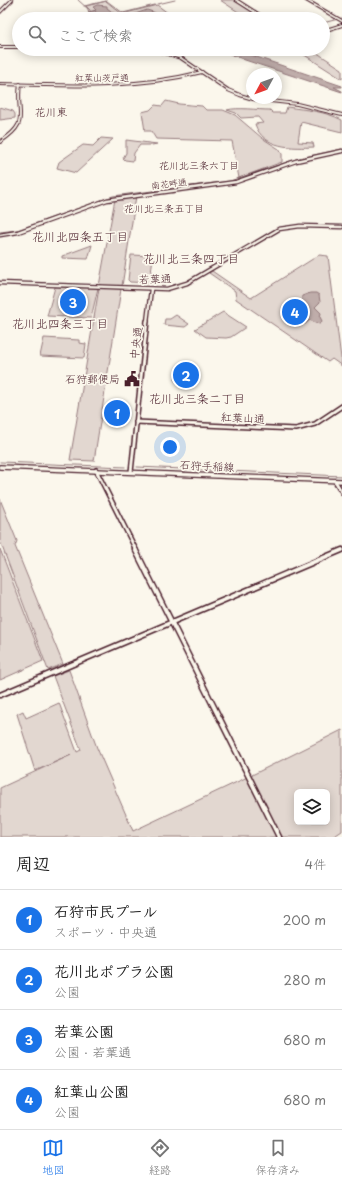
<!DOCTYPE html>
<html lang="ja">
<meta charset="utf-8">
<style>
body{margin:0;font-family:"Playpen Sans","Klee One",sans-serif;background:#f2f2f2;color:#222}
.controls{position:absolute;right:12px;bottom:12px;display:grid;overflow:hidden;border-radius:6px;box-shadow:0 2px 10px #0003}
.controls button{width:36px;height:36px;display:grid;place-items:center;padding:0;border:0;border-bottom:1px solid #e0e0e0;background:#fff;color:#222;font:20px sans-serif}
.compass{position:absolute;left:246px;top:68px;width:36px;height:36px;border-radius:50%;background:#fff;box-shadow:0 2px 10px #0003;rotate:229deg}
.you{position:absolute;left:170px;top:447px;width:14px;height:14px;margin:-10px;border:3px solid #fff;border-radius:50%;background:#1a73e8;box-shadow:0 0 0 6px #1a73e833}
.badge{display:grid;place-items:center;width:26px;height:26px;border-radius:50%;background:#1a73e8;color:#fff;font-size:13px;font-weight:700}
.pin{position:absolute;translate:-50% -50%;border:2px solid #fff;box-shadow:0 1px 4px #0006}
.list{margin:0;padding:0;list-style:none}
h2{display:flex;justify-content:space-between;align-items:center;height:52px;margin:0;padding:0 16px;font-size:17px}
h2 small{font-size:13px;font-weight:400;color:#767676}
.list li{display:grid;grid-template-columns:26px 1fr auto;gap:12px;align-items:center;box-sizing:border-box;height:60px;padding:0 16px;border-top:1px solid #e0e0e0}
.list b{display:block;font-size:15px;white-space:nowrap}
.list p{margin:0;font-size:13px;white-space:nowrap;color:#767676}
.list em{font-size:13px;font-style:normal;color:#767676}
.icon{flex:none;width:22px;height:22px;fill:none;stroke:currentColor;stroke-width:2;stroke-linecap:round;stroke-linejoin:round}
.map{position:relative;flex:none;width:342px;height:837px;overflow:hidden}
.search{position:absolute;background:#fff;box-shadow:0 2px 10px #0003;left:12px;right:12px;top:12px;height:44px;display:flex;align-items:center;gap:10px;box-sizing:border-box;padding:0 14px;border-radius:22px;color:#767676;font-size:15px}
.sheet{height:292px;background:#fff}
nav{display:flex;justify-content:space-around;align-items:center;box-sizing:border-box;height:56px;border-top:1px solid #e0e0e0;background:#fff;font-size:11px;color:#767676}
nav a{display:grid;justify-items:center;gap:2px}
nav .on{color:#1a73e8}
.map>svg:first-child{display:block}
</style>
<div class="map">
<svg width="342" height="837" viewBox="0 0 342 837">
<rect width="100%" height="100%" fill="#fbf7ec"/>
<filter id="ink" filterUnits="userSpaceOnUse"><feTurbulence type="fractalNoise" baseFrequency=".025" numOctaves="2"/><feDisplacementMap in="SourceGraphic" scale="8" xChannelSelector="R" yChannelSelector="G"/><feConvolveMatrix kernelMatrix="1 2 1 2 8 2 1 2 1" color-interpolation-filters="sRGB"/></filter>
<g filter="url(#ink)">
<g fill="#e2d7d0" stroke="#967b7e" fill-rule="evenodd">
<polygon points="220,0 235,0 265,19 249,19"/>
<polygon points="106,1 122,14 157,5 176,19 91,18 90,10 86,6"/>
<polygon points="295,49 311,49 342,69 342,79"/>
<polygon points="166,101 179,104 202,106 206,110 223,110 235,115 262,138 279,149 282,154 282,162 239,178 232,141 156,139 151,131 145,131 142,112 150,110 155,105 162,106"/>
<polygon points="0,107 13,111 15,114 15,118 0,120"/>
<path d="M287,107C306,110 325,111 342,120V132L301,122L298,142L313,143L314,147C293,148 263,149 255,124L263,123L258,117L241,118L236,113L227,110C237,107 258,110 270,110L273,113H285Z"/>
<polygon points="101,138 113,139 76,173 57,168 59,162 83,145 93,146"/>
<polygon points="126,140 157,144 152,145 140,145 134,153 133,161 125,160 123,158 126,153"/>
<polygon points="136,196 122,286 99,286 115,199"/>
<polygon points="92,245 88,259 62,258 62,256"/>
<polygon points="131,255 153,256 150,283 130,282 128,280"/>
<polygon points="319,255 328,256 342,366 332,359 328,362 236,299 235,291 209,273 212,271 251,298"/>
<polygon points="55,287 98,288 91,318 47,316"/>
<polygon points="99,288 121,289 94,461 70,460"/>
<polygon points="223,312 246,327 231,337 226,338 206,337 195,329"/>
<polygon points="176,315 189,324 185,327 164,325 165,319 170,319"/>
<polygon points="44,338 79,340 79,343 86,344 84,358 40,356"/>
<polygon points="176,372 196,373 195,382 175,381"/>
<polygon points="0,499 17,541 15,546 63,664 48,670 0,541"/>
<polygon points="0,549 43,661 0,680"/>
<path d="M69,670L97,748L133,831L256,773L342,730V831L333,837H0V788L71,755L35,771L17,714L23,711L26,718L59,703L77,752L81,750L53,676ZM297,792H327V822H297Z"/>
</g>
<g fill="#bfadaa" stroke="#907477">
<polygon points="97,5 107,6 107,8 115,14 114,17 115,18 100,16 95,11 89,12 96,10 93,7"/>
<polygon points="147,10 153,12 159,15 158,17 143,19 120,19"/>
<polygon points="218,49 233,49 342,86 342,87 334,87 342,91 342,92 245,60"/>
<polygon points="310,293 316,293 319,295 320,302 315,307 321,313 320,317 322,321 320,324 315,323 310,320 305,324 291,315 292,310 301,305 302,296"/>
</g>
<g fill="none" stroke-linecap="round" stroke-linejoin="round">
<g stroke="#907477" stroke-width="1">
<polyline points="78,0 88,9 90,19"/>
<polyline points="158,4 175,0"/>
<polyline points="84,6 107,1 123,13 155,5"/>
<polyline points="323,23 342,18"/>
<polyline points="0,232 17,230 113,196 230,181 296,159 342,149"/>
<polyline points="0,462 125,467"/>
<polyline points="137,467 342,476"/>
</g>
<defs>
<g id="minor-far3">
<polyline points="236,0 266,19"/>
<polyline points="306,0 342,21"/>
<polyline points="0,12 12,0"/>
<polyline points="323,31 342,25"/>
<polyline points="0,47 19,47"/>
<polyline points="153,49 181,58 228,90 240,95 253,99 297,104 342,115"/>
<path d="M0,84C68,86 135,89 202,72"/>
<path d="M0,142C32,121 15,115 20,84"/>
</g>
<g id="minor-far2">
<polyline points="0,235 18,232 107,200 236,182 296,161 342,151"/>
<polyline points="0,283 167,289 187,283 279,229 300,226 342,227"/>
<polyline points="147,322 151,289"/>
</g>
<g id="minor-far1">
<polyline points="136,422 296,429 315,424 342,406"/>
<polyline points="96,470 136,550"/>
<polyline points="131,472 147,321"/>
<polyline points="335,481 342,492"/>
</g>
<g id="minor">
<polyline points="135,549 279,837"/>
<polyline points="0,695 342,550"/>
</g>
<polyline id="major" points="0,467 342,481"/>
</defs>
<use href="#minor-far3" stroke="#4a1f2b" stroke-width="4"/>
<use href="#minor-far2" stroke="#4a1f2b" stroke-width="5"/>
<use href="#minor-far1" stroke="#4a1f2b" stroke-width="6"/>
<use href="#minor" stroke="#4a1f2b" stroke-width="7"/>
<use href="#major" stroke="#4a1f2b" stroke-width="6"/>
<use href="#minor-far3" stroke="#fbf7ec" stroke-width="2"/>
<use href="#minor-far2" stroke="#fbf7ec" stroke-width="2.5"/>
<use href="#minor-far1" stroke="#fbf7ec" stroke-width="3"/>
<use href="#minor" stroke="#fbf7ec" stroke-width="4"/>
<use href="#major" stroke="#fbf7ec" stroke-width="3.5"/>
</g>
</g>
<defs>
<symbol id="civic-bare" viewBox="-9 -9 18 18"><path d="M-.6-6.5H3V-4.5H.6V-3L4-1V1h2V6H-6V1h2V-1L-.6-3ZM-1.2 2.5V6h2.4V2.5Z" fill="#4a1f2b" stroke="#fbf7ec" stroke-width="2.5" paint-order="stroke"/></symbol>
</defs>
<g fill-rule="evenodd">
<use href="#civic-bare" x="121" y="368" width="22" height="22"/>
</g>
<g text-anchor="middle" stroke-width="3.5" stroke-linejoin="round" paint-order="stroke">
<g font-size="9" fill="#4a1f2b" stroke="#fbf7ec">
<text x="102" y="81">紅葉山茨戸通</text>
<text transform="translate(169 184) rotate(-7)" y="3">南花畔通</text>
</g>
<g font-size="10" fill="#4a1f2b" stroke="#fbf7ec">
<text x="199" y="169">花川北三条六丁目</text>
<text x="164" y="212">花川北三条五丁目</text>
</g>
<g font-size="11" fill="#4a1f2b" stroke="#fbf7ec">
<text x="51" y="116">花川東</text>
</g>
<g font-size="11" fill="#4a1f2b" stroke="#fbf7ec">
<text transform="translate(155 279) rotate(-2)" y="4">若葉通</text>
<text transform="translate(136 343) rotate(-83)" y="4">中央通</text>
<text transform="translate(243 418) rotate(3)" y="4">紅葉山通</text>
<text transform="translate(207 466) rotate(3)" y="4">石狩手稲線</text>
</g>
<g font-size="11" fill="#4a1f2b" stroke="#fbf7ec" text-anchor="end">
<text x="120" y="383">石狩郵便局</text>
</g>
<g font-size="12" fill="#4a1f2b" stroke="#fbf7ec">
<text x="80" y="241">花川北四条五丁目</text>
<text x="191" y="263">花川北三条四丁目</text>
<text x="60" y="328">花川北四条三丁目</text>
<text x="197" y="403">花川北三条二丁目</text>
</g>
</g>
</svg>
<div class="controls">
<button><svg class="icon" aria-label="layers" viewBox="0 0 24 24"><path d="M12 4l9 5-9 5-9-5zM3 14l9 5 9-5"/></svg></button>
</div>
<svg class="compass" viewBox="-18 -18 36 36"><path d="M0-13l5 13h-10z" fill="#e53935"/><path d="M0 13l5-13h-10z" fill="#767676"/></svg>
<div class="you"></div>
<div class="pin badge" style="left:117px;top:413px">1</div>
<div class="pin badge" style="left:186px;top:375px">2</div>
<div class="pin badge" style="left:73px;top:302px">3</div>
<div class="pin badge" style="left:295px;top:312px">4</div>
<div class="search"><svg class="icon" aria-label="search" viewBox="0 0 24 24"><circle cx="10" cy="10" r="6"/><path d="M15 15l6 6"/></svg>ここで検索</div>
</div>
<section class="sheet">
<h2>周辺<small>4件</small></h2>
<ul class="list">
<li><span class="badge">1</span><div><b>石狩市民プール</b><p>スポーツ · 中央通</p></div><em>200 m</em></li>
<li><span class="badge">2</span><div><b>花川北ポプラ公園</b><p>公園</p></div><em>280 m</em></li>
<li><span class="badge">3</span><div><b>若葉公園</b><p>公園 · 若葉通</p></div><em>680 m</em></li>
<li><span class="badge">4</span><div><b>紅葉山公園</b><p>公園</p></div><em>680 m</em></li>
</ul>
</section>
<nav>
<a class="on"><svg class="icon" aria-label="map" viewBox="0 0 24 24"><path d="M3 6l6-2 6 2 6-2v14l-6 2-6-2-6 2zM9 4v14M15 6v14"/></svg>地図</a>
<a><svg class="icon" aria-label="directions" viewBox="0 0 24 24"><path d="M12 3l9 9-9 9-9-9zM9 14v-3h6M13 9l2 2-2 2"/></svg>経路</a>
<a><svg class="icon" aria-label="saved" viewBox="0 0 24 24"><path d="M7 4h10v16l-5-4-5 4z"/></svg>保存済み</a>
</nav>
